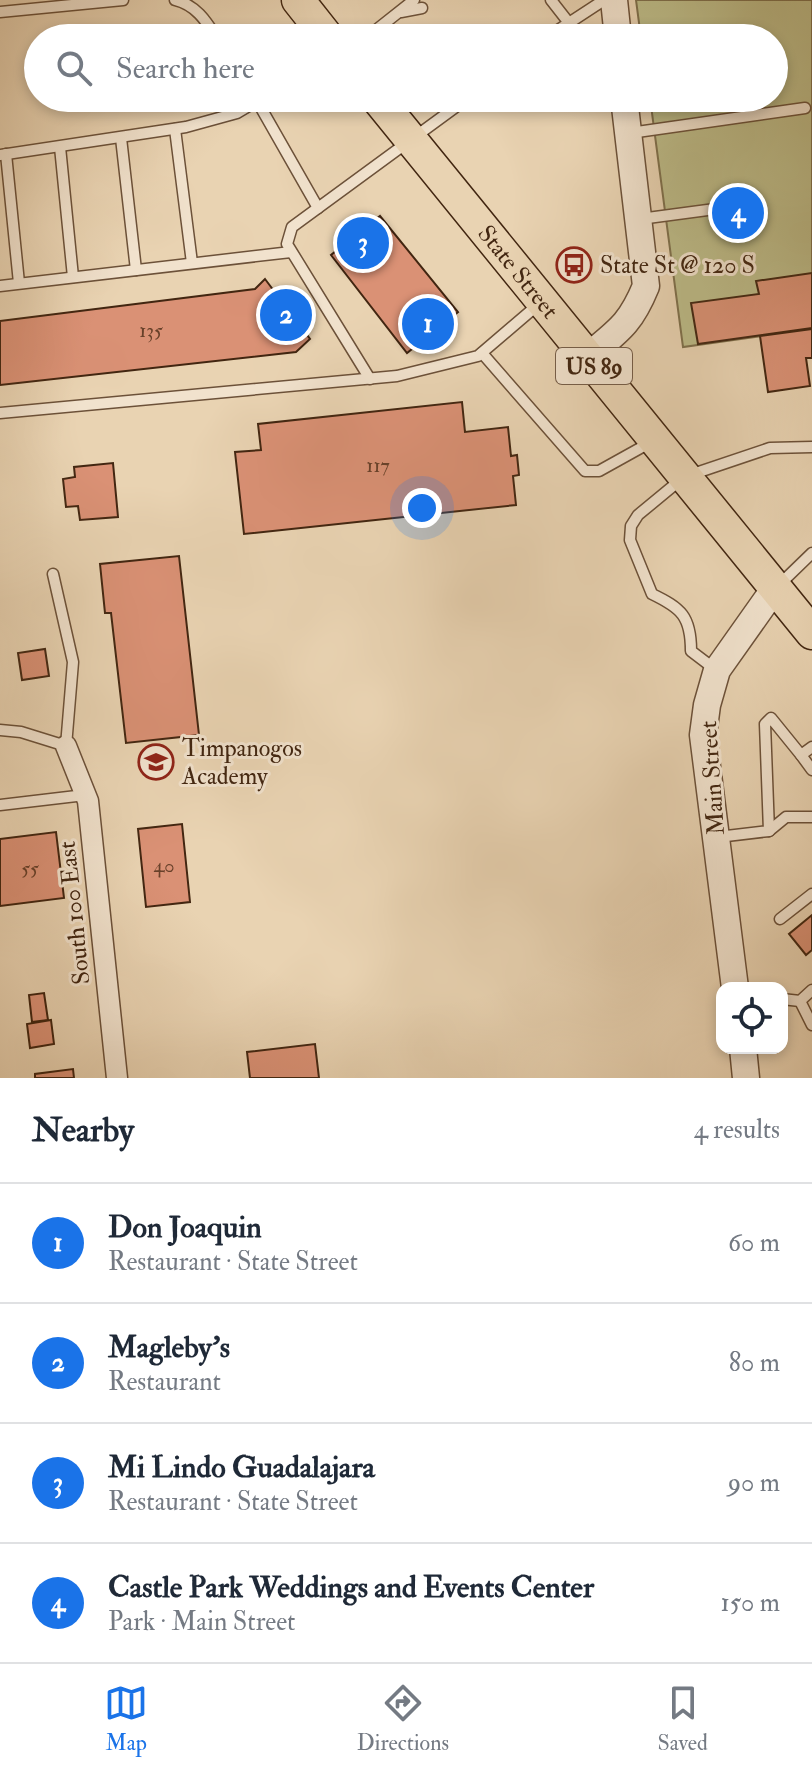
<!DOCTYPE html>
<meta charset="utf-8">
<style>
body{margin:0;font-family:"IM FELL Double Pica",serif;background:#f6f6f7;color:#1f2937}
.controls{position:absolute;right:24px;bottom:24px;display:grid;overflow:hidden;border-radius:16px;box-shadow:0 4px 12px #0003}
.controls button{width:72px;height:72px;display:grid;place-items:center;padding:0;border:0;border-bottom:2px solid #e0e1e3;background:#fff;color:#1f2937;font:40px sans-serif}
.you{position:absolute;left:422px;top:508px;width:28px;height:28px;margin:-20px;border:6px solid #fff;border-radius:50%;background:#1a73e8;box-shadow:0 0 0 12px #1a73e833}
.badge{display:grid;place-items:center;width:52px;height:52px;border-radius:50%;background:#1a73e8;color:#fff;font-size:26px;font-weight:700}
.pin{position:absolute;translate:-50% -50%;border:4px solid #fff;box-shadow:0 2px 8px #0006}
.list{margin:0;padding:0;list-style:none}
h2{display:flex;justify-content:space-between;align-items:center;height:104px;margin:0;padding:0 32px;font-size:34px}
h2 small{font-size:26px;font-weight:400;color:#747a83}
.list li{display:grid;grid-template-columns:52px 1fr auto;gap:24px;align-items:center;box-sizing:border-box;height:120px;padding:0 32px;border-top:2px solid #e0e1e3}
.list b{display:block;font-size:30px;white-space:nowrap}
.list p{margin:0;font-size:26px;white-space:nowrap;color:#747a83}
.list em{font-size:26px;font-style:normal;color:#747a83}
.icon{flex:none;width:44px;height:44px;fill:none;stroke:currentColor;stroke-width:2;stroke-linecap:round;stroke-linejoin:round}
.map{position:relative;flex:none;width:812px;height:1078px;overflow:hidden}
.search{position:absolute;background:#fff;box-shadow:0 4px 12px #0003;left:24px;right:24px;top:24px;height:88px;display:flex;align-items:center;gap:20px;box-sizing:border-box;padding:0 28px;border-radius:44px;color:#747a83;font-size:30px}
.sheet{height:584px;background:#fff}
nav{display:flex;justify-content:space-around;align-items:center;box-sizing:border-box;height:112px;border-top:2px solid #e0e1e3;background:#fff;font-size:22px;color:#747a83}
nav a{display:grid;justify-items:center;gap:4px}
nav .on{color:#1a73e8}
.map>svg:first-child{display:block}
</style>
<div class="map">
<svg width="812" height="1078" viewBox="0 0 812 1078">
<rect width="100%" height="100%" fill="#e9d3b2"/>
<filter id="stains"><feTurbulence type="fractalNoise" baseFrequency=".0025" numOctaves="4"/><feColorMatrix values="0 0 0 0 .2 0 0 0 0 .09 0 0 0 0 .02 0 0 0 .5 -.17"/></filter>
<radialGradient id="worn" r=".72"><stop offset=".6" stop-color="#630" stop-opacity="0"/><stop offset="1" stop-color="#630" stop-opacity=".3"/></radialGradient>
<polygon fill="#bcbb88" stroke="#7f704c" stroke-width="2" points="636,0 812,0 812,329 683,347 650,98 774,98 774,38 641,38"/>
<g fill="#da9175" stroke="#422611" stroke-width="2">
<polygon points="146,27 147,38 67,38 66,34"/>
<polygon points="380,216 458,312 407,353 331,255"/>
<polygon points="812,273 812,328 698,344 691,303 759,294 756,281"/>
<polygon points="265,279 310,339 296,352 0,385 0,321 255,289"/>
<polygon points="812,329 812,358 806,358 810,386 768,392 760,336"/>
<polygon points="462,402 465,432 508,427 511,456 517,455 519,475 513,476 516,505 244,534 235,452 261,450 258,424"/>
<polygon points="113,463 118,517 80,520 78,506 66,507 63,479 75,477 74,467"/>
<polygon points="179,556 199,735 126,743 111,613 105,613 100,564"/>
<polygon points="45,649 49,676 22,680 18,653"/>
<polygon points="182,824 190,902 146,907 138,829"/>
<polygon points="56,832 64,898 0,906 0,839"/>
<polygon points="812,915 812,950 806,955 789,934"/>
<polygon points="44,993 48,1020 32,1022 29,995"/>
<polygon points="51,1020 54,1044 30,1048 27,1024"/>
<polygon points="315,1044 319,1078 250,1078 247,1052"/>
<polygon points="73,1069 74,1078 35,1078 35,1074"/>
</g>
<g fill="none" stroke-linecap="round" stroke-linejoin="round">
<defs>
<g id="service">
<path d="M175,0C196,5 206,21 217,38"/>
<polyline points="551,0 569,23"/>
<polyline points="0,12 123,0"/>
<polyline points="401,12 422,8"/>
<polyline points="366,38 414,0"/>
<polyline points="546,38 604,0"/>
<polyline points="175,129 192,263"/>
<polyline points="630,133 805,108"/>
<polyline points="121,138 136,270"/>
<polyline points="60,147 73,277"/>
<polyline points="6,154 19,283"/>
<polyline points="0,155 186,127 237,113 257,101 318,208"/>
<polyline points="640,219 745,205"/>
<polyline points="0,286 291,252"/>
<polyline points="482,353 585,471 599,471 653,441"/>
<polyline points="370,379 287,244 292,227 468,98"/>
<polyline points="0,413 397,376 478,356 540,303"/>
<polyline points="779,585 812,553"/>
<path d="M716,670L691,651C691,616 681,608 652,594L630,540L631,526L638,515L684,477L770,448L812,447"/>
<polyline points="0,730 21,732 66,746 73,662 53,574"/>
<polyline points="801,755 812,770"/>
<polyline points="0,805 85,795"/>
<polyline points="769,831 786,817 812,817"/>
<polyline points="718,837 769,831 765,724 771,718 801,755 812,747"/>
<polyline points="780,919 812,894"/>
<polyline points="782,999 800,1001 812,990"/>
<polyline points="800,1001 812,1025"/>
</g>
<polyline id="minor" points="66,746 88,801 117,1078"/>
<g id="tertiary">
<polyline points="614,0 618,38"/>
<path d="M587,357C618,331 630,325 646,286L624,98"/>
<polyline points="735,988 703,735 707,705 717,670 775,588"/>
<polyline points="743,1048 746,1078"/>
</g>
<g id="primary">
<polyline points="298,0 328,38"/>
<path id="s1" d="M377,98L812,633"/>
</g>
</defs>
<use href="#service" stroke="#6c5139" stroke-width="13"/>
<use href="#minor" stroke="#6c5139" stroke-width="23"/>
<use href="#tertiary" stroke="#6c5139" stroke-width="29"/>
<use href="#primary" stroke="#422611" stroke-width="35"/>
<use href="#service" stroke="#f1e2cd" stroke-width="10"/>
<use href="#minor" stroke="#f1e2cd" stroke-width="20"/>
<use href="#tertiary" stroke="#f1e2cd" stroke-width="26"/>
<use href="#primary" stroke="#e9d3b2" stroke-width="32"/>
</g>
<defs>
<symbol id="bus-ring" viewBox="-11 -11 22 22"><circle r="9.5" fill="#f1e2cd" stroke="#8f2418" stroke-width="1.5"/><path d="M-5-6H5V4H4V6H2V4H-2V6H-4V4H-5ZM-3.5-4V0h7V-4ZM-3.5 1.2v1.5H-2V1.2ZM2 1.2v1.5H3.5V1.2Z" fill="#8f2418"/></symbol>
<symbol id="school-ring" viewBox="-11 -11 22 22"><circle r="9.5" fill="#f1e2cd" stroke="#8f2418" stroke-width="1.5"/><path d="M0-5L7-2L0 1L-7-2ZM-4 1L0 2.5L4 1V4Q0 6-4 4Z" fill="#8f2418"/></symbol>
</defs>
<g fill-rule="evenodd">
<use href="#bus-ring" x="554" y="245" width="40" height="40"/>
<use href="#school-ring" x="136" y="742" width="40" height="40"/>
</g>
<g text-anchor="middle" stroke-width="6" stroke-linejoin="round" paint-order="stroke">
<g font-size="20" fill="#68412a">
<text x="151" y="337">135</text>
<text x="378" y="472">117</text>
<text x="164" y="872">40</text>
<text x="30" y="875">55</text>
</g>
<rect fill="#f1e2cd" stroke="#765e49" stroke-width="2" x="556" y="348" width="76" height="36" rx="6"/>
<g font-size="22" font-weight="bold" fill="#422611">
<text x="594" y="374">US 89</text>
</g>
<g font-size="24" fill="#422611" stroke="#f1e2cd" text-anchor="start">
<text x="600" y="273">State St @ 120 S</text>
<text x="182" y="756">Timpanogos<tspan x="182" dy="28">Academy</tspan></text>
</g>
<g font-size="24" fill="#422611" stroke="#f1e2cd">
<text dy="8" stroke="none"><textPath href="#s1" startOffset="224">State Street</textPath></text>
<text transform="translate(712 778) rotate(-94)" y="8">Main Street</text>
<text transform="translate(74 913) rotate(-96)" y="8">South 100 East</text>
</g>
</g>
<rect width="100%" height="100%" filter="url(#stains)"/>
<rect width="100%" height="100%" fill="url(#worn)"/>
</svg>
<div class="controls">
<button><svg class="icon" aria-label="locate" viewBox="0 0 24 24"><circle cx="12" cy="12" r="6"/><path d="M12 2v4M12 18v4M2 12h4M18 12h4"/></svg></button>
</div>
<div class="you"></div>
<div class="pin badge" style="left:428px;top:324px">1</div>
<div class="pin badge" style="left:286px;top:315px">2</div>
<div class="pin badge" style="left:363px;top:243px">3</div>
<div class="pin badge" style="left:738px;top:213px">4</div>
<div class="search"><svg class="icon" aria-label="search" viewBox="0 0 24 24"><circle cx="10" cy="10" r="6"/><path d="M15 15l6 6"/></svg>Search here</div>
</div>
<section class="sheet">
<h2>Nearby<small>4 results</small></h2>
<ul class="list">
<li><span class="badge">1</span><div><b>Don Joaquin</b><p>Restaurant · State Street</p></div><em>60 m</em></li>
<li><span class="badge">2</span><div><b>Magleby's</b><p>Restaurant</p></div><em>80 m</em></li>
<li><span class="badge">3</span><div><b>Mi Lindo Guadalajara</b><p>Restaurant · State Street</p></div><em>90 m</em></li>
<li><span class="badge">4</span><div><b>Castle Park Weddings and Events Center</b><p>Park · Main Street</p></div><em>150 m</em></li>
</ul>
</section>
<nav>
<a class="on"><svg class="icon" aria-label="map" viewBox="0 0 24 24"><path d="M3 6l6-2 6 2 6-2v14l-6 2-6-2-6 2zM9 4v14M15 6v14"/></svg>Map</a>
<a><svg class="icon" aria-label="directions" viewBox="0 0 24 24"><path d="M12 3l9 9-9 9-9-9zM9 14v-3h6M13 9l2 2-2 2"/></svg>Directions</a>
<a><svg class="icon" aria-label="saved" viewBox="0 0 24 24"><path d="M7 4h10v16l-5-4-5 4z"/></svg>Saved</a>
</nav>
